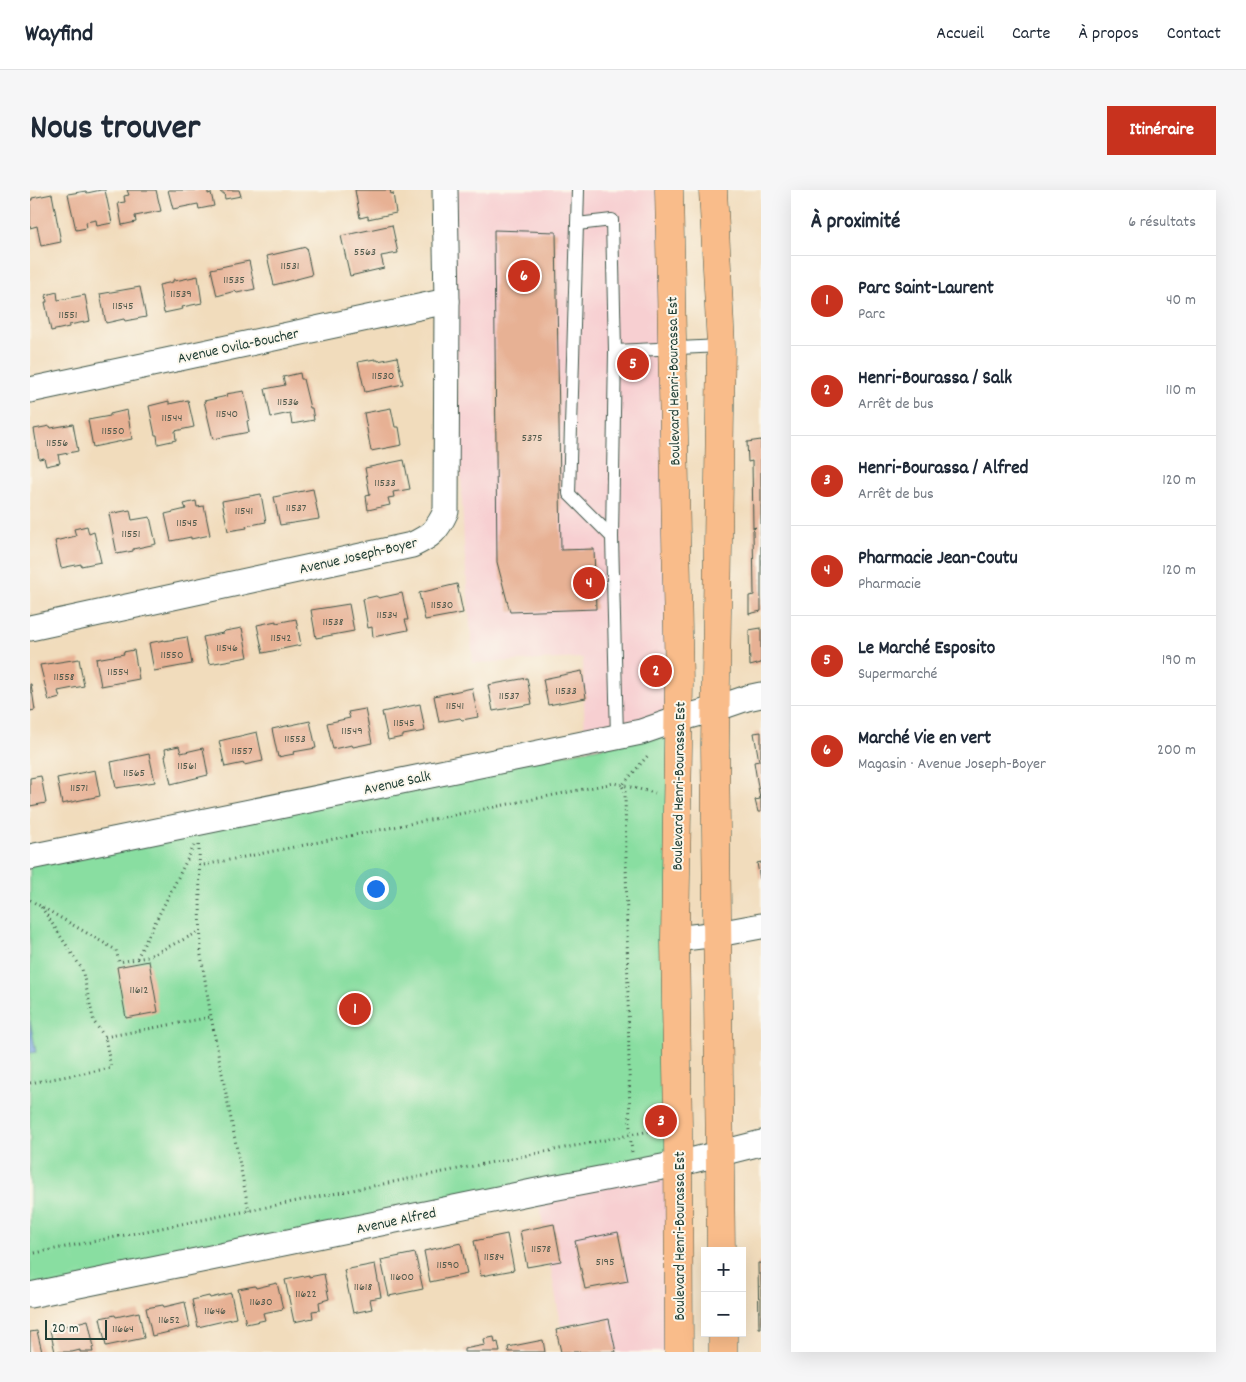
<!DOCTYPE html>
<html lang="fr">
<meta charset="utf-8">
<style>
body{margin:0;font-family:Dekko,sans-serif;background:#f6f6f7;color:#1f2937}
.controls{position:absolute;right:15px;bottom:15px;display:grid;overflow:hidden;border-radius:0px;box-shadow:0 5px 20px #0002}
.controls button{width:45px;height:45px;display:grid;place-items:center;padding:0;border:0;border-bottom:1px solid #e0e1e3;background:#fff;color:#1f2937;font:25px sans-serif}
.scale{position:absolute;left:15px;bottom:12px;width:62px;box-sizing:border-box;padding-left:5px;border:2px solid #1f3d34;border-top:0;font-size:14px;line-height:18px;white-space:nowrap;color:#1f3d34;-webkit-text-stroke:4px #fbf7ec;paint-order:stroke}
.you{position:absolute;left:345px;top:698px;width:18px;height:18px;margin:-12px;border:4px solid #fff;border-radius:50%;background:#1a73e8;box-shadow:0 0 0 8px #1a73e833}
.badge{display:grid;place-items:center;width:32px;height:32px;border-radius:50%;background:#c8321e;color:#fff;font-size:16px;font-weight:700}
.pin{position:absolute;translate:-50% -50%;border:2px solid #fff;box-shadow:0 1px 5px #0006}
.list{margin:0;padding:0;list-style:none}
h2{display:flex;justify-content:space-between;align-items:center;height:65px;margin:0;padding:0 20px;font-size:21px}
h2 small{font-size:16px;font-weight:400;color:#747a83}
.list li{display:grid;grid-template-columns:32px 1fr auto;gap:15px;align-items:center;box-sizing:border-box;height:90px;padding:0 20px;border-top:1px solid #e0e1e3}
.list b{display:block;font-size:19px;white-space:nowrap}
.list p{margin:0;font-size:16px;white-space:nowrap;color:#747a83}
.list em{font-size:16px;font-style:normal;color:#747a83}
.map{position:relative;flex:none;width:731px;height:1162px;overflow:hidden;border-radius:0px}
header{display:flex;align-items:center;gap:30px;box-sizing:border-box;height:70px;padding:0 25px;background:#fff;border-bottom:1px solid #e0e1e3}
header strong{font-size:24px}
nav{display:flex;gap:28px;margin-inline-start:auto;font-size:18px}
.intro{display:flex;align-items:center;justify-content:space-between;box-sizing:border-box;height:120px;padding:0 30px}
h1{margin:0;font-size:35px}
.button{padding:12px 22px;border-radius:0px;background:#c8321e;color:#fff;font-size:18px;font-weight:700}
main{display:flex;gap:30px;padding:0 30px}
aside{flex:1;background:#fff;border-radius:0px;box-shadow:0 5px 20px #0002}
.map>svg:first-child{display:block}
</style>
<header>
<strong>Wayfind</strong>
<nav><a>Accueil</a><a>Carte</a><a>À propos</a><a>Contact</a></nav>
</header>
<div class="intro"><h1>Nous trouver</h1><a class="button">Itinéraire</a></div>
<main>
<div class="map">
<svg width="731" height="1162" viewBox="0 0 731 1162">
<rect width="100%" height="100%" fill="#fbf7ec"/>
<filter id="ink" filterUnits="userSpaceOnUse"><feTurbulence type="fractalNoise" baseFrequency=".02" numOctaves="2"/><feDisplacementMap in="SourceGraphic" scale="10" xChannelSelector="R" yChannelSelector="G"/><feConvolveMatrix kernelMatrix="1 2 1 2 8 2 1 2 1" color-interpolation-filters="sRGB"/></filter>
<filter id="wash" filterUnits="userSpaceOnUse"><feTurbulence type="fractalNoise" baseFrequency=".0096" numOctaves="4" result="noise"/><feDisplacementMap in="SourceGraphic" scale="20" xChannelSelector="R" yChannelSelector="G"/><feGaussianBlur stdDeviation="1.12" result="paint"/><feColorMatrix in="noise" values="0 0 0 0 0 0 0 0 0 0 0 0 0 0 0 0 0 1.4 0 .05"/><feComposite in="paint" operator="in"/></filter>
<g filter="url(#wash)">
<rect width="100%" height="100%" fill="#f1dcbc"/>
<g fill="#f7cfd1">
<polygon points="419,0 638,0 649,529 555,565 553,468 443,473 434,356"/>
<polygon points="648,974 651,1162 569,1162 563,1130 531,1136 507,1001"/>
</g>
<polygon fill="#89dea1" stroke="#548e6a" points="648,542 651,967 0,1103 0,670"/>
<polygon fill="#74a4de" stroke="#4a7089" points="0,831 6,862 0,863"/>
<g id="blocks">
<g fill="#e7b194">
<polygon points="71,0 75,0 82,33 67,36 66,30 56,32 57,38 46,40 38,4 56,1 57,3"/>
<polygon points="97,0 126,0 131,21 105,26 106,32 92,35 88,13 95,12 94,6 99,5"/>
<polygon points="138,0 178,0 178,4 181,3 184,16 169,19 168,14 143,19"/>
<polygon points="190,0 209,0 211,6 195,9 194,3 191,3"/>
<polygon points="325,0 360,0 361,4 363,3 366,23 338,29 338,26 330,28"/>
<polygon points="22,4 31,52 11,56 7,36 0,38 0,10 2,10 2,8"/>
<polygon points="362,35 368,63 351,66 354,78 320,86 311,46"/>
<polygon points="464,40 526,42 531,360 564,359 566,419 480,422 467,372"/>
<polygon points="276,57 282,85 244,95 237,66"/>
<polygon points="219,71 225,99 207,103 205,101 187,106 181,79"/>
<polygon points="168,86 172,113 152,117 153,119 134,123 129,95 143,92 143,90 145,89 145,91"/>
<polygon points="110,97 116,127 95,131 94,129 76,133 70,104"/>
<polygon points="27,102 28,110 55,105 60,131 39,135 39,137 21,141 15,112 17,112 16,105"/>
<polygon points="367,167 373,194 335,202 328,172 345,169 345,170 348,170 348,171"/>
<polygon points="270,183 271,189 273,189 280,218 282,218 284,230 262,234 260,223 241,227 235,199 255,195 253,187"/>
<polygon points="214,201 220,230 217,231 219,242 183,249 174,211 197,206 196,204"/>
<polygon points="158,210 164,237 145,241 146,250 128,254 127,245 125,245 119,216 139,211 139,214"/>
<polygon points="361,218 365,237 369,237 372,255 341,261 334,223"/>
<polygon points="97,220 102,249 63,257 58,230 80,226 80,224"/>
<polygon points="43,234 48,261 28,265 30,273 16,276 14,268 9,269 4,239 20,236 21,238"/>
<polygon points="731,250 731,421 719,424 719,406 724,405 723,340 726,337 723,338 722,271 718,272 717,252"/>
<polygon points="374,270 380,299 363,302 364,307 358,308 360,315 338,320 336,306 340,305 335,278"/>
<polygon points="283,299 289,329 250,335 244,307"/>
<polygon points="231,304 236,332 216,336 217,338 198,341 192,311"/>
<polygon points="166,311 167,317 174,316 180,345 161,349 161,347 141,351 135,324 156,319 154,314"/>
<polygon points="100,320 102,330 120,327 126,354 103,359 103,361 87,364 79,324"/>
<polygon points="57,336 59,344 64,342 71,372 51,376 51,374 31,378 25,351 46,346 44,339"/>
<polygon points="427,394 433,423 395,430 389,403"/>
<polygon points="372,403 378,430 375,430 378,440 343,447 342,437 338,438 333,409 346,406 349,408"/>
<polygon points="319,414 324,441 286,448 281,420"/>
<polygon points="266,429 271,455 233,463 227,435 246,431 246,433"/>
<polygon points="212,438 218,467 179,474 173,447 193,443 195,441"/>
<polygon points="731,438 731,473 720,476 719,440"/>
<polygon points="157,447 162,474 124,481 119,453 134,450 134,451"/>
<polygon points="104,460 109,489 71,496 66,469 94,464 93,462"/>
<polygon points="49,469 54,496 28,501 30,508 19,511 10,475"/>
<polygon points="552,481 556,508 518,515 513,489"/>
<polygon points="497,488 502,514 463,521 458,495"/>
<polygon points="0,494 1,494 5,520 0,521"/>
<polygon points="442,498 448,527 432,530 430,528 409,532 404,506"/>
<polygon points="390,514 395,541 373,545 373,547 358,550 352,522"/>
<polygon points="335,519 342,553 323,557 322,555 303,559 297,533 320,528 318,522"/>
<polygon points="280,531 286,558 263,562 264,564 248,567 242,539"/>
<polygon points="227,542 233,571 214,575 214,573 195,577 189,551"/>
<polygon points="731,542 731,622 728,622 725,610 730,609 724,572 729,571 724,543"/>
<polygon points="149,556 151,563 173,558 178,585 141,594 135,566 136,566 135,559"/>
<polygon points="119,564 125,592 86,598 81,572"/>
<polygon points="65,580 70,606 32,614 27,588"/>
<polygon points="11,586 16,613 0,616 0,588"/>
<polygon points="731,672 731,689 730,689 727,673"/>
<polygon points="119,771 128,822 96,828 87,777"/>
<polygon points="524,1034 531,1071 497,1077 490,1041"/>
<polygon points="588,1042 598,1091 555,1099 545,1051"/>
<polygon points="477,1044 484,1080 451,1086 444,1051"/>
<polygon points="431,1053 437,1084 400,1092 394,1061"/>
<polygon points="385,1063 393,1099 359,1106 351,1070"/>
<polygon points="728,1073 731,1073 731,1138 729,1138"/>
<polygon points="345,1074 351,1107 340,1109 342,1119 323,1123 314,1080"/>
<polygon points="294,1084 299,1109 289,1112 290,1120 282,1121 283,1128 264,1132 255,1090 279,1085 279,1087"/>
<polygon points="247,1093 253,1119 233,1123 235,1130 216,1134 208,1099 225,1096 226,1098"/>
<polygon points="201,1103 206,1128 168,1137 162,1110 179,1106 180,1108"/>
<polygon points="155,1112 160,1137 122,1146 116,1118 133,1115 134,1117"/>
<polygon points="109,1122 114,1148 76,1156 70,1128 85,1125 86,1127"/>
<polygon points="579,1129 586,1162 531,1162 526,1140"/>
<polygon points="58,1130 64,1157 62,1158 63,1162 50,1162 50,1160 42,1162 25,1162 20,1140"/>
<polygon points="7,1141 12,1162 0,1162 0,1142"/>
<polygon points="464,1147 465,1153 468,1152 470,1162 434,1162 434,1159 455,1155 454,1149"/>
<polygon points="513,1150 515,1162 479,1162 478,1157"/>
</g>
</g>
</g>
<g filter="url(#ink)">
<use href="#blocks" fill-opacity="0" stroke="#3e5548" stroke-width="1"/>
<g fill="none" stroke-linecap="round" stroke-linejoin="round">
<defs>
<g id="service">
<polyline points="548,0 539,304 582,347 587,547"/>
<polyline points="547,34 582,30 585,161 582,347"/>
<polyline points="585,161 691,156"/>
</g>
<g id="minor">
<polyline points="0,200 417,111"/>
<path d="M0,438L382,355C401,346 407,341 416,321L417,111L415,0"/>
<polyline points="0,667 611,542 649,529 685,519 717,508 731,505"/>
<polyline points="645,749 688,744 731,736"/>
<polyline points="0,1105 507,1001 648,974 731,953"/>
</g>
<g id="primary">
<polyline points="639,0 649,493 645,749 648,936 649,1162"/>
<polyline points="683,0 691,156 685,555 691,1061"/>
<polyline points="693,1143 693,1162"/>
</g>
</defs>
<use href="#service" stroke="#3e5548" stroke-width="14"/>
<use href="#minor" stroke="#3e5548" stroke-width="27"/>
<use href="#primary" stroke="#3e5548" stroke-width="29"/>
<g stroke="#3e5548" stroke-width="3" stroke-dasharray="1 4" stroke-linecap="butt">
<polyline points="169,655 171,765 181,827 219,1021"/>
<polyline points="169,676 584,593 625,603"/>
<polyline points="0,710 86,760 89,772 117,767 171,741"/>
<polyline points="107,768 164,656"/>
<polyline points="75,847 181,827"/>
<polyline points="0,893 81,878 75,847 64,832 52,779 10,715"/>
<polyline points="602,962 600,945 595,601 592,596 619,564"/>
<polyline points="0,1064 625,940"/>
</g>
<use href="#service" stroke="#fff" stroke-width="12"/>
<use href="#minor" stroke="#fff" stroke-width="25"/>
<use href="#primary" stroke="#f9bc8a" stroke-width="28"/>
</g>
</g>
<g text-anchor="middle" stroke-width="4" stroke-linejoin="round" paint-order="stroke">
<g font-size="12" fill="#515a4c">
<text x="335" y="65">5563</text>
<text x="260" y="79">11531</text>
<text x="204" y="93">11535</text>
<text x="151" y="107">11539</text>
<text x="93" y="119">11545</text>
<text x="38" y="128">11551</text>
<text x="353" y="189">11530</text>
<text x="258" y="215">11536</text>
<text x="197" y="227">11540</text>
<text x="142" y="231">11544</text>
<text x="83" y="244">11550</text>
<text x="502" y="251">5375</text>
<text x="27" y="256">11556</text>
<text x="355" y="296">11533</text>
<text x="266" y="321">11537</text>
<text x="214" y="324">11541</text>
<text x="157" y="336">11545</text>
<text x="101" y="347">11551</text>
<text x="412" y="418">11530</text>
<text x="357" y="428">11534</text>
<text x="303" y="435">11538</text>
<text x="251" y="451">11542</text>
<text x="197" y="461">11546</text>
<text x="142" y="468">11550</text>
<text x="88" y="485">11554</text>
<text x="34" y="490">11558</text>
<text x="536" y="504">11533</text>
<text x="479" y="509">11537</text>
<text x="425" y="519">11541</text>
<text x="374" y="536">11545</text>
<text x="322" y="544">11549</text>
<text x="265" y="552">11553</text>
<text x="212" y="564">11557</text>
<text x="157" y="579">11561</text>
<text x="104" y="586">11565</text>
<text x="49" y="601">11571</text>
<text x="109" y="803">11612</text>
<text x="511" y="1062">11578</text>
<text x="464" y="1070">11584</text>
<text x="575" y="1075">5195</text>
<text x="418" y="1078">11590</text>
<text x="372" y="1090">11600</text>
<text x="333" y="1100">11618</text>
<text x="276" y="1107">11622</text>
<text x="231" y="1115">11630</text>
<text x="185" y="1124">11646</text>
<text x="139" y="1133">11652</text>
<text x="93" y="1142">11664</text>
</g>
<g font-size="15" fill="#1f3d34" stroke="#fbf7ec">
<text transform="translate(208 155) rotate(-12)" y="5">Avenue Ovila-Boucher</text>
<text transform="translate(643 191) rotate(-91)" y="5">Boulevard Henri-Bourassa Est</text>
<text transform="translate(328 365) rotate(-13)" y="5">Avenue Joseph-Boyer</text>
<text transform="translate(367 592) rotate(-12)" y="5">Avenue Salk</text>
<text transform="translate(648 596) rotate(-89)" y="5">Boulevard Henri-Bourassa Est</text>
<text transform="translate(366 1030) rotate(-12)" y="5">Avenue Alfred</text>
<text transform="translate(649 1046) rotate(-90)" y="5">Boulevard Henri-Bourassa Est</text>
</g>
</g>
</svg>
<div class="controls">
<button>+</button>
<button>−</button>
</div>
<div class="scale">20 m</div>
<div class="you"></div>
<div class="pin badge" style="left:325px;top:819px">1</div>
<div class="pin badge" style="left:626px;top:481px">2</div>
<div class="pin badge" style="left:631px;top:931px">3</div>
<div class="pin badge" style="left:559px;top:393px">4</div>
<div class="pin badge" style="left:603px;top:174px">5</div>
<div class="pin badge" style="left:494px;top:86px">6</div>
</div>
<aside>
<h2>À proximité<small>6 résultats</small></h2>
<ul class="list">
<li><span class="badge">1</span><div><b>Parc Saint-Laurent</b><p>Parc</p></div><em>40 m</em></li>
<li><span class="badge">2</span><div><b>Henri-Bourassa / Salk</b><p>Arrêt de bus</p></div><em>110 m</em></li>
<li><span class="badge">3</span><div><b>Henri-Bourassa / Alfred</b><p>Arrêt de bus</p></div><em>120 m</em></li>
<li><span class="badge">4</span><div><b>Pharmacie Jean-Coutu</b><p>Pharmacie</p></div><em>120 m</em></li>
<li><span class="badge">5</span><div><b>Le Marché Esposito</b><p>Supermarché</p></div><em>190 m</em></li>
<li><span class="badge">6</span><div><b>Marché Vie en vert</b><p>Magasin · Avenue Joseph-Boyer</p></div><em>200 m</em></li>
</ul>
</aside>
</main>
